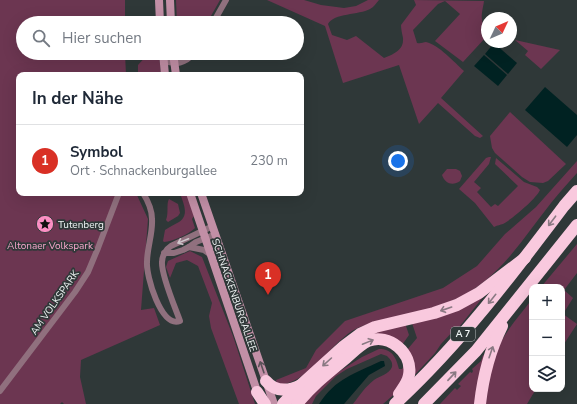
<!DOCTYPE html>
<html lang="de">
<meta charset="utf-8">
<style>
body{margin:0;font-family:"Nunito Sans",sans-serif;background:#f2f2f3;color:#1f2937}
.controls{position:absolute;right:12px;bottom:12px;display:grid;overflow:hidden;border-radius:8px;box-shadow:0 4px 16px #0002}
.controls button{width:36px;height:36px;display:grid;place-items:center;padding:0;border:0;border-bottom:1px solid #e0e1e3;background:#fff;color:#1f2937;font:20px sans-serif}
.compass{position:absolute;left:481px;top:12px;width:36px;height:36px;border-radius:50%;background:#fff;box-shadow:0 4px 16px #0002;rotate:46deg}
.you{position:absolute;left:398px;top:161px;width:14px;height:14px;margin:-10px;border:3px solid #fff;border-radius:50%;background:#1a73e8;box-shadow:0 0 0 6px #1a73e833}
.badge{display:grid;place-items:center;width:26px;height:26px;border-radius:50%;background:#d93025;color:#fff;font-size:13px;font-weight:700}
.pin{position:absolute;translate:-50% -33px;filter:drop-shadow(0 1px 2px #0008)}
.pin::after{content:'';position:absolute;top:21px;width:14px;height:12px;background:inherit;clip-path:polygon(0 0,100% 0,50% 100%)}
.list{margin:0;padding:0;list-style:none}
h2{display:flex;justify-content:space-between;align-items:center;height:52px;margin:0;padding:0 16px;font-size:17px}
h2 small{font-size:13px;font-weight:400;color:#747a83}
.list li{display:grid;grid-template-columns:26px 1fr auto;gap:12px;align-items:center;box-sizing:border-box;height:72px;padding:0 16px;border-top:1px solid #e0e1e3}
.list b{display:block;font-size:15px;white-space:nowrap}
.list p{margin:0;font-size:13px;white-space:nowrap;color:#747a83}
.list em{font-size:13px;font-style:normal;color:#747a83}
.icon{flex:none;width:22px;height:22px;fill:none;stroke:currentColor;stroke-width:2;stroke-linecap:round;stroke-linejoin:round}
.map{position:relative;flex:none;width:577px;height:404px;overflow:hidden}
.search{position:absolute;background:#fff;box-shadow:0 4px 16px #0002;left:16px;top:16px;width:288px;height:44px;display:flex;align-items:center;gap:10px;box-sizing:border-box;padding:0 14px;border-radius:22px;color:#747a83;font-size:15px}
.panel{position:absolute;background:#fff;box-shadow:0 4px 16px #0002;left:16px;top:72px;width:288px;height:124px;border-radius:8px}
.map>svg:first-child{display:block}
</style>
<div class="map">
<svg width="577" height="404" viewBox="0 0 577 404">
<rect width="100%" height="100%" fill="#2f3838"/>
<g fill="#6c3651">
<polygon points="0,0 125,0 125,23 23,23 23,53 125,53 126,75 19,75 19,193 136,193 148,219 141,310 154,308 160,325 81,360 80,377 86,404 64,404 62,402 60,404 0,404"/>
<polygon points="176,0 220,0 207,23 177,23"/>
<path d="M267,0H304L321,5L344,8L356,6L368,0H379C376,3 374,7 370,9C359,15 334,13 328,24L332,35L347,40L356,36L384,58C394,54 404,50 403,38C402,33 401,29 401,25L416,5L414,0L484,1C483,9 480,16 483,24C485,29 487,30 487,36L463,62L435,41L460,14L445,1L438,4L413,30L417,43C421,44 423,42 426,42C439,45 454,62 464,71L441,98L483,136L480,138L475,136L438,103L419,124L399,65L343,83L325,26Z"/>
<polygon points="515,40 560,50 541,69 525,55 528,51"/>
<polygon points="149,53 159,53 161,75 138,75 138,65"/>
<polygon points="510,112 566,164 548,181 543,183 530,182 522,177 495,153 492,148 490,136"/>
<path d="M489,157H491L489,164L474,182L481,188L477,192L491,207L495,204L498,206L518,186L495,164L496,158L524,182L537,187L540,190C537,198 511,220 503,224C500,225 498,225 494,227L475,203L459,189L486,158Z"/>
<path d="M577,161V173C568,183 559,193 551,203C523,238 499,280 456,299C435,308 414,313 392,318C379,321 364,324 352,331C329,346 306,385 277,385L276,380L306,368L316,350L345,321L443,288L477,266L505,234L536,207Z"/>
<path d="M447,169H456L460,171L462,176L460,181C453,186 445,184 442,175Z"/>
<path d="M180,193H187L194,216L192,219L195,228C188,235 173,241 164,242L163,241L165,230C169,227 174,225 179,222C190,215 183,203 180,193Z"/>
<path d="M169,199L178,204L180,213L178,216L168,222L166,220C169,213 166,204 169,199Z"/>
<polygon points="577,244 577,273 564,290 573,298 563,314 577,324 562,347 562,287 541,287"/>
<polygon points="190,251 202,257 233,336 255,404 239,404 211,328 209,316 212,303 198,266 187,260 176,263 170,278 166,267 168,261"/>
<polygon points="483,297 456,331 454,330 441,344 435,353 410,380 407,350 417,338 412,323"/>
<path d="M532,299V389H536L527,404H484C488,384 490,362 500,344C508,328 521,314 532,299Z"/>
<polygon points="405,323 409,335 402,345 383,337 366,336"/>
<path d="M379,349C392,349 396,357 399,369H402L404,366L406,372L398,391L383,404H353C359,396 366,386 374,380C380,376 389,374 392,367C393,362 390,359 387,356L381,354L347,369L336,376L316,396L312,404H303L332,376L362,357Z"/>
<polygon points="483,355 485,356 477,404 440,404 455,388 457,390 461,386 458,384 470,372 472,373 473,371 472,369 481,361"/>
</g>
<g fill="#022">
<polygon points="494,43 517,63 508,74 485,54"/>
<polygon points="484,55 507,75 498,86 474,66"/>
<polygon points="545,87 577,115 577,135 567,147 525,110"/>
<path d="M381,361H384L385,366L369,375L344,404H319C336,378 354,374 381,361Z"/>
</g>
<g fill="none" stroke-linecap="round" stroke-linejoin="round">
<g stroke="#90707e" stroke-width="6">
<polyline points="213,23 226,0"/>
<path d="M173,53L163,60C175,66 186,63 194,53"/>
<path d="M143,193C148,201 152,209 152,219C153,233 147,248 147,262C146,276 161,328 180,321C175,307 161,275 162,262C162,256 166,249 171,246L213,226"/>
<polyline points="189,247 204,250 211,255"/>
<polyline points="164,253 174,253 183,250 189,247 196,242 216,234"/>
<polyline points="0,391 75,292 88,272 98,248 119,193"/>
</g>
<g stroke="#c28fa6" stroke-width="8">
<polyline points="159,0 160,23"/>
<polyline points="170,0 171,23"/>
<polyline points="163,53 165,75"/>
<polyline points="173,53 176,75"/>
<polyline points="190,193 259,397"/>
<polyline points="201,193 274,404"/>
</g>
<g stroke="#f9c9de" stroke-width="12">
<path d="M266,381C276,393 289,391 301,385"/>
<polyline points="257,392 265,404"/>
<polyline points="283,404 302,384 344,346 360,334 375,327 434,313 457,305 479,293 525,258"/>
<path d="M297,404C311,386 329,372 346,358C353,352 360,345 368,341C389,333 413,353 409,375C408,382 403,388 399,394"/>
<path d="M395,404C459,345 512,275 564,206L577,191"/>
<polyline points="424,404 476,351 577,225"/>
<path d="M480,404C483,377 490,350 502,326"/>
</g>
</g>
<defs><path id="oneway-shaft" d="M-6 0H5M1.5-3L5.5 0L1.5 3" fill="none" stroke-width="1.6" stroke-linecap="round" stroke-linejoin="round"/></defs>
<g stroke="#8a7983">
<use href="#oneway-shaft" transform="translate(552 221) rotate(127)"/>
<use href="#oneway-shaft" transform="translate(492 299) rotate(129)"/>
<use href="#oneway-shaft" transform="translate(446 309) rotate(161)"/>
<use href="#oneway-shaft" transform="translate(368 342) rotate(-22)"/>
<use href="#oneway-shaft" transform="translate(491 352) rotate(-71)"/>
<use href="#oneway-shaft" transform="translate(327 362) rotate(138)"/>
<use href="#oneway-shaft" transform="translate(452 376) rotate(-47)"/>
</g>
<use stroke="#cec6cb" href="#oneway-shaft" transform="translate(183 241) rotate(158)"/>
<use stroke="#5b5259" href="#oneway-shaft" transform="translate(262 367) rotate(-109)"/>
<defs>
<symbol id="sight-disc" viewBox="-11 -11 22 22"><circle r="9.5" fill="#fb8fc4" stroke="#2f3838"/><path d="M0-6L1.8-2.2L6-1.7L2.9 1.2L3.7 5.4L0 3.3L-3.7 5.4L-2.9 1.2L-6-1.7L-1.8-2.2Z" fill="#111"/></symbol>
</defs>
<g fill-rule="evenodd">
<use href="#sight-disc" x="35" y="214" width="20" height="20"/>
</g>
<g text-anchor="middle" stroke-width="3.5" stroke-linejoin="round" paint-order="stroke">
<rect fill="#2f3838" stroke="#b5bcbc" stroke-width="1" x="451" y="327" width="24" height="14" rx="3"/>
<g font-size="9" font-weight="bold" fill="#eff4f4">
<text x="463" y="337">A 7</text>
</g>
<g font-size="10" fill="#eff4f4" stroke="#2f3838" text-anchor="start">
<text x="58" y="228">Tutenberg</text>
</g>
<g font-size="10" fill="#f5a5ca" stroke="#2f3838">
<text x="50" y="249">Altonaer Volkspark</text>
</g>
<g font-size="10" fill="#eff4f4" stroke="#2f3838">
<text transform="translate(235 295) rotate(71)" y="4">SCHNACKENBURGALLEE</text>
<text transform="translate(54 302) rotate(-55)" y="4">AM VOLKSPARK</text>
</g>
</g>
</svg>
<div class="controls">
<button>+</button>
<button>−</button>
<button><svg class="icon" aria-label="layers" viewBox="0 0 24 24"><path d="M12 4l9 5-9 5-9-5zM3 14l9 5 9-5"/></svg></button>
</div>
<svg class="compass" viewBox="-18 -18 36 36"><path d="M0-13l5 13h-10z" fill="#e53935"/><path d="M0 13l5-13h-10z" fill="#747a83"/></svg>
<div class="you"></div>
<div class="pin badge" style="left:268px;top:295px">1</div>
<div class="search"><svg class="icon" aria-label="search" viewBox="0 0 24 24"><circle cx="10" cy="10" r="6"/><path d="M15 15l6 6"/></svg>Hier suchen</div>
<section class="panel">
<h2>In der Nähe<small></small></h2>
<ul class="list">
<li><span class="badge">1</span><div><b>Symbol</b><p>Ort · Schnackenburgallee</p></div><em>230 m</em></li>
</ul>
</section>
</div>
